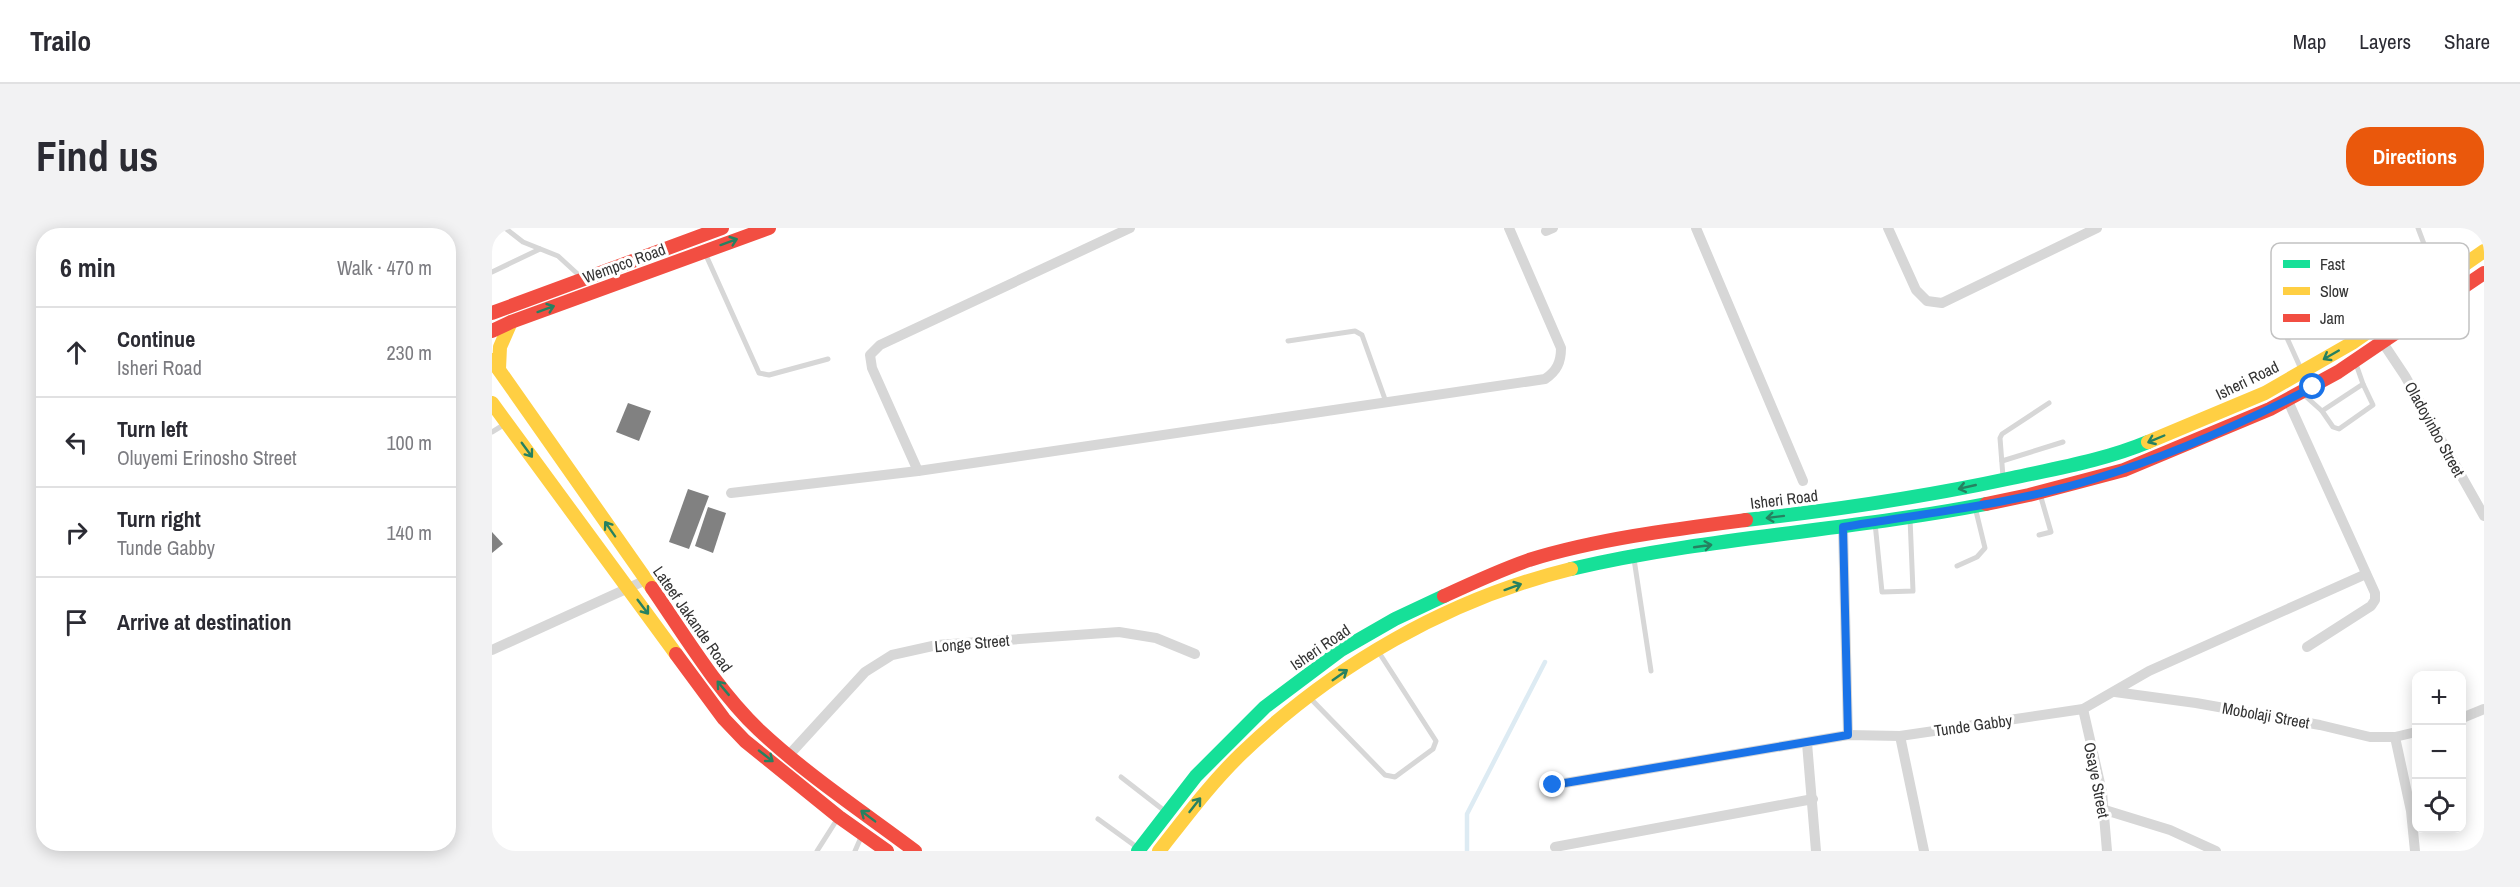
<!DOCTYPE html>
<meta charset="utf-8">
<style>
body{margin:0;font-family:"Archivo Narrow",sans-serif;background:#f2f2f3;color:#2b2b33}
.controls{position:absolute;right:18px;bottom:18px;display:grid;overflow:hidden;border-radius:12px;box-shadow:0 3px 15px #0003}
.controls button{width:54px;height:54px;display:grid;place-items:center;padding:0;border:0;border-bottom:2px solid #e1e1e2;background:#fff;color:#2b2b33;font:30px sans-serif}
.stop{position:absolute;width:18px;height:18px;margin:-14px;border:4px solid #1a73e8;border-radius:50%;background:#fff}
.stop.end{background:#1a73e8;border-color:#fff;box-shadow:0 2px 6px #0008}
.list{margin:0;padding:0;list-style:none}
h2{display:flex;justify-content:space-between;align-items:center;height:78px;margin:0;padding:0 24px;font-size:26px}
h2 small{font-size:20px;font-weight:400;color:#7c7c81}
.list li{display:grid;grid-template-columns:39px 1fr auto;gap:18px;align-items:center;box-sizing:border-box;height:90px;padding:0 24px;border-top:2px solid #e1e1e2}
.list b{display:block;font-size:22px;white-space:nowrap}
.list p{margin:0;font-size:20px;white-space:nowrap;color:#7c7c81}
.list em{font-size:20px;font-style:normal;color:#7c7c81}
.icon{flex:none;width:33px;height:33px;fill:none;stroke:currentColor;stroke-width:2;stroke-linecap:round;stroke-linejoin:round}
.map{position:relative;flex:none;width:1992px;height:623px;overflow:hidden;border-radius:24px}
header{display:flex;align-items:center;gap:36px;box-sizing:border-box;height:84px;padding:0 30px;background:#fff;border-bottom:2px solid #e1e1e2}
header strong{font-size:28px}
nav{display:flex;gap:33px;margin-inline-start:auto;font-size:21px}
.intro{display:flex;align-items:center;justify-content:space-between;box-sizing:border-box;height:144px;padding:0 36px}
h1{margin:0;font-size:42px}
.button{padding:15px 27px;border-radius:24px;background:#ea580c;color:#fff;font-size:21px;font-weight:700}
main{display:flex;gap:36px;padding:0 36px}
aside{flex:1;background:#fff;border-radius:24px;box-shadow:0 3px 15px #0003}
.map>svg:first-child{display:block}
</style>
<header>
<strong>Trailo</strong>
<nav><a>Map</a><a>Layers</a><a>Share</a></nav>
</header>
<div class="intro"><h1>Find us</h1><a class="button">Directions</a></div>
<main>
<aside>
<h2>6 min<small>Walk · 470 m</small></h2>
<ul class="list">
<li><svg class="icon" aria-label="ahead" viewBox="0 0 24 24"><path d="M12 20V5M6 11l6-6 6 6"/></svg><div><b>Continue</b><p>Isheri Road</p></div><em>230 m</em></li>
<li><svg class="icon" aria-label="left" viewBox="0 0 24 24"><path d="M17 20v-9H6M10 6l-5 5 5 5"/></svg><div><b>Turn left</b><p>Oluyemi Erinosho Street</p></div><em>100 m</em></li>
<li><svg class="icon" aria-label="right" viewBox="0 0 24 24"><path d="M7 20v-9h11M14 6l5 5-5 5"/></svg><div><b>Turn right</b><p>Tunde Gabby</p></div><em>140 m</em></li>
<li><svg class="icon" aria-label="arrive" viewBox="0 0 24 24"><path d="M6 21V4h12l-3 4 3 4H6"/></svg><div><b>Arrive at destination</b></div></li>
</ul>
</aside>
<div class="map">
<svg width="1992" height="623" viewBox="0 0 1992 623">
<rect width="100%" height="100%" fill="#fff"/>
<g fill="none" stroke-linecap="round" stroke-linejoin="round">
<polyline stroke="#ddebf3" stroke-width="4.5" points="975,623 975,586 1053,434"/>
</g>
<g fill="#818181">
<polygon points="136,175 159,183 147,213 124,204"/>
<polygon points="196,261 217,268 197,321 177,314"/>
<polygon points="216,279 234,285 221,325 203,318"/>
<polygon points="0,304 11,316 0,325"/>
</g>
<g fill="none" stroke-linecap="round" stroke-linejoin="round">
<g stroke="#d7d7d7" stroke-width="5">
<polyline points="13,0 31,14 66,28 90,50"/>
<polyline points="1926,0 1946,53"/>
<polyline points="213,25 267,145 277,147 336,131"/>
<polyline points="0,44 48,21"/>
<polyline points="796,113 863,103 870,107 894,174"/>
<polyline points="1809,141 1795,110 1798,103 1854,77 1870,106"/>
<polyline points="1811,166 1830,183 1871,156 1864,136"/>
<polyline points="1830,183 1841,199 1847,201 1881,177 1871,156"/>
<polyline points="0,204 13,196"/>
<polyline points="1510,233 1571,214"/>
<polyline points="1511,249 1508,210 1510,206 1557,175"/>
<polyline points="1383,295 1390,364 1421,363 1418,290"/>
<polyline points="1547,307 1559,304 1548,266"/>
<polyline points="1142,331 1159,443"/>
<polyline points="1465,338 1485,329 1493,320 1483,279"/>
<polyline points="818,470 893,547 903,549 941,521 944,513 886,423"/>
<polyline points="629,549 674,584"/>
<polyline points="606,591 646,620"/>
<polyline points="325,623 346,590"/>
<polyline points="363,623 370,607"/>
</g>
<g stroke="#d7d7d7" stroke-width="10">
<polyline points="1204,0 1311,253"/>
<polyline points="1396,0 1424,62 1435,73 1450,75 1605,0"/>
<polyline points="1054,3 1061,0"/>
<polyline points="1891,115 1913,148 1992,288"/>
<polyline points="1796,173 1883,365 1883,372 1879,378 1815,419"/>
<polyline points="426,243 380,140 378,127 388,117 638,0"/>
<path d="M239,265L426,243L1053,151C1065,143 1069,134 1069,120L1017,0"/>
<polyline points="1351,299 1356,507"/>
<polyline points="0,422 154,352"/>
<polyline points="1623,464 1704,475 1828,497 1878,509 1903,509 1924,504"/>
<polyline points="1591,481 1610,564 1615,623"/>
<polyline points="1970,490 1992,481"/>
<polyline points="1408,508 1432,623"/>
<polyline points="1903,509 1919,583 1923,623"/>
<polyline points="1315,515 1324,623"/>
<polyline points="297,527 373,444 400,427 445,417 627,404 664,410 703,426"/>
<polyline points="1061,557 1356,507 1408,508 1591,481 1657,443 1874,346"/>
<polyline points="1613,582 1678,602 1724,623"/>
<polyline points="1063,619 1321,571"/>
</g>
<g stroke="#16e098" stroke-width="14">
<path d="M1254,292C1343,282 1432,269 1520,250C1566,240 1613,232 1656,214"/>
<path d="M1079,341C1215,309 1356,303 1494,276"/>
<polyline points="646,623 704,548 773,479 849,422 903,391 952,368"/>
</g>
<g stroke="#ffcf43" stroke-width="14">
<polyline points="0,132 160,360"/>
<polyline points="7,141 8,119 19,94"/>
<polyline points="0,175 184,426"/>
<polyline points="1656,214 1773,165 1860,115 1992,23"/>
<path d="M667,623C693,590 719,555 749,526C840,438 956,371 1079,341"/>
</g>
<g stroke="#f24e42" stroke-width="14">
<polyline points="0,85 230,0"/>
<polyline points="0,103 19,94 277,0"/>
<polyline points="1494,276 1537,267 1632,242 1778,181 1846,144 1992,45"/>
<path d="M160,360C193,408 225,462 267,502C315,547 371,584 423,623"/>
<path d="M952,368C980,355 1008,342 1037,332C1104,311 1184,301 1254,292"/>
<polyline points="184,426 232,491 253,513 347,589 395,623"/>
</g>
</g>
<defs><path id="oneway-shaft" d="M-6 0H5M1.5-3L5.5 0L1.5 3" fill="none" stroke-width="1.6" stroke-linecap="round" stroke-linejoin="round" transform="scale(1.5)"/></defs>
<g stroke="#268160">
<use href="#oneway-shaft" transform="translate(237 14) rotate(-20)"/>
<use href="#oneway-shaft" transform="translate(54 81) rotate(-20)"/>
<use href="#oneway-shaft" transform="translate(1839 127) rotate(150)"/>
<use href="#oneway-shaft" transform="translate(1664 211) rotate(157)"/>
<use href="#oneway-shaft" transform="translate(35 222) rotate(54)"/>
<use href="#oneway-shaft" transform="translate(1475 259) rotate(167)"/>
<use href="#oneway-shaft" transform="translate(1283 289) rotate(173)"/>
<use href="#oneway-shaft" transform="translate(118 301) rotate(-125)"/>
<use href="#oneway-shaft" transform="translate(1211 318) rotate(-8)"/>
<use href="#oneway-shaft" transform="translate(1021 359) rotate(-20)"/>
<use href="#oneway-shaft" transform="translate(151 379) rotate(53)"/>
<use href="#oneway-shaft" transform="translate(848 447) rotate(-35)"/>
<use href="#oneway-shaft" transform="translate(231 460) rotate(-130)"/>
<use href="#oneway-shaft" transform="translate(274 528) rotate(38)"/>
<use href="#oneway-shaft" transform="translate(703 577) rotate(-52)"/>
<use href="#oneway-shaft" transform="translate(376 588) rotate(-143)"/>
</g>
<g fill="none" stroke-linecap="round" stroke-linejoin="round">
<path stroke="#1a73e8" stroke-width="8" d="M1061,557L1356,507L1351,299C1435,285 1521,276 1602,251C1678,228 1751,195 1821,159"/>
</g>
<g text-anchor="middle" stroke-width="6" stroke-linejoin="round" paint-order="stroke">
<g font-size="16" fill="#333" stroke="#fff">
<text transform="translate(132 35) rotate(-20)" y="6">Wempco Road</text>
<text transform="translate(1755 152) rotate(-26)" y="6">Isheri Road</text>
<text transform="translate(1943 201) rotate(61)" y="6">Oladoyinbo Street</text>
<text transform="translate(1292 271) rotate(-7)" y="6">Isheri Road</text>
<text transform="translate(201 391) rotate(55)" y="6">Lateef Jakande Road</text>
<text transform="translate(480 415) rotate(-5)" y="6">Longe Street</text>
<text transform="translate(828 419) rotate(-34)" y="6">Isheri Road</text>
<text transform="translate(1774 487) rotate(10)" y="6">Mobolaji Street</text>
<text transform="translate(1481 497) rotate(-8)" y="6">Tunde Gabby</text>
<text transform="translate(1605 552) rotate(79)" y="6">Osaye Street</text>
</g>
</g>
<rect x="1779" y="15" width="198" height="96" rx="9" fill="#fff" stroke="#c2c2c2" stroke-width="1.5"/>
<rect x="1791" y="32" width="27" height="8" fill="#16e098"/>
<rect x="1791" y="59" width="27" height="8" fill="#ffcf43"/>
<rect x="1791" y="86" width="27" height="8" fill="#f24e42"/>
<g font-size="16" fill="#333">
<text x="1828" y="42">Fast</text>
<text x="1828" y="69">Slow</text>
<text x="1828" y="96">Jam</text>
</g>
</svg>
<div class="controls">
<button>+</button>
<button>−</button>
<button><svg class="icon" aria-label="locate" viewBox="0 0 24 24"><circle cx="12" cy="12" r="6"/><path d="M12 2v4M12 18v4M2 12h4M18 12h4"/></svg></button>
</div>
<div class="stop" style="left:1821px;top:159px"></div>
<div class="stop end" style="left:1061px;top:557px"></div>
</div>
</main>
